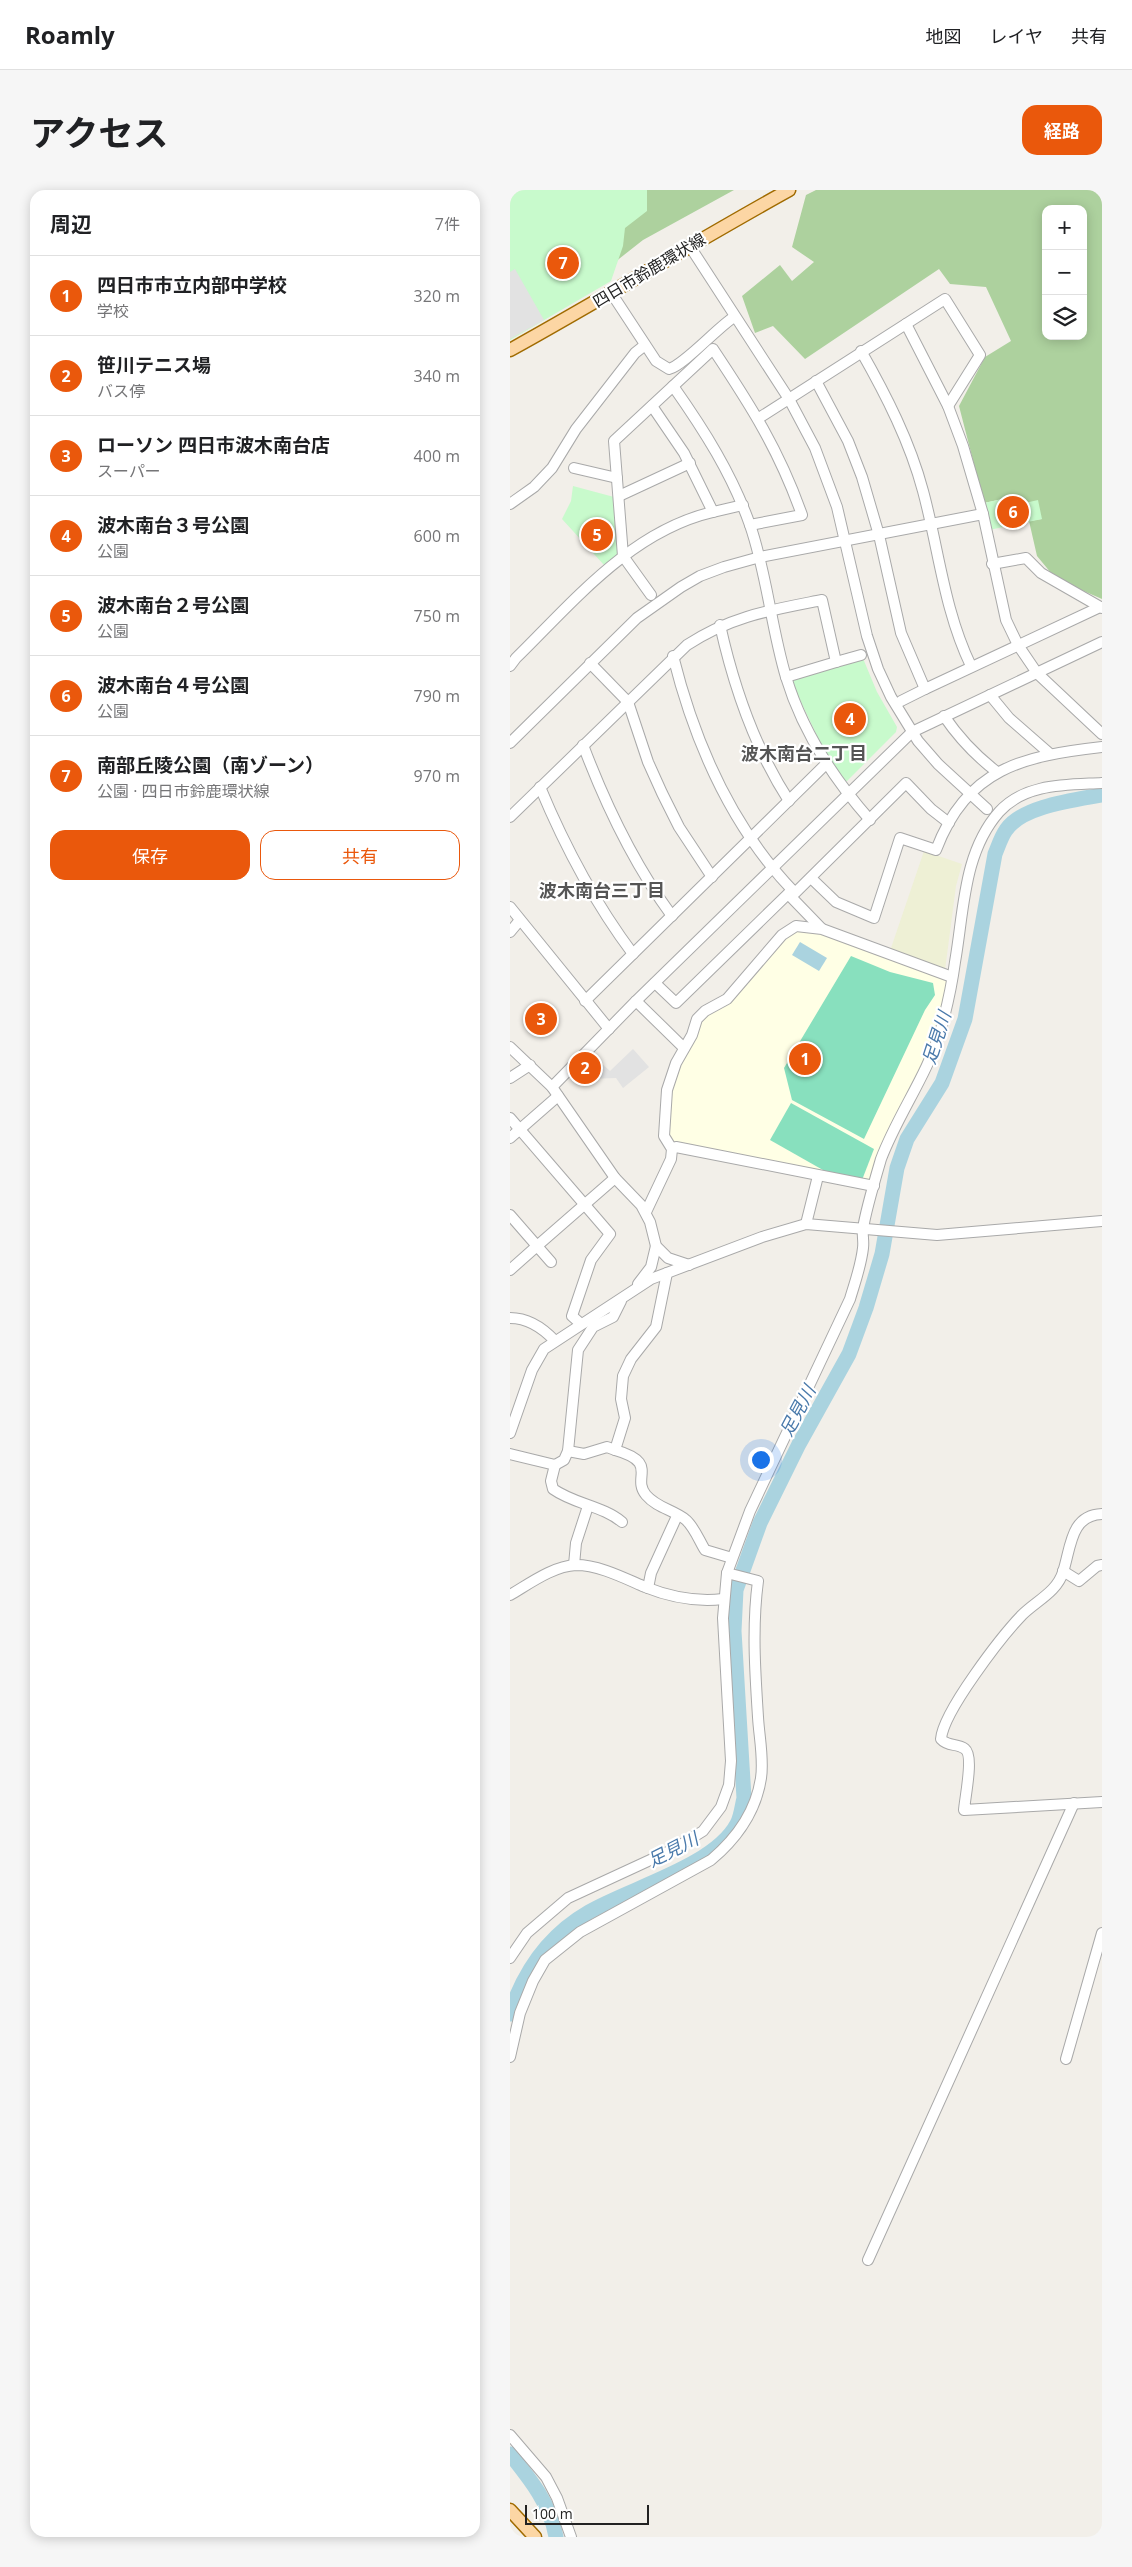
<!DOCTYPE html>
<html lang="ja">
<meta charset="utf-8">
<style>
body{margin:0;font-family:"Open Sans","Noto Sans JP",sans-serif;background:#f6f6f6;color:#202124}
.controls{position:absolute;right:15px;top:15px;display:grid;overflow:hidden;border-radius:10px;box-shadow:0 2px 12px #0003}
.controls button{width:45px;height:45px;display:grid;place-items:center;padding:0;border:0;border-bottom:1px solid #e0e0e0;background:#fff;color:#202124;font:25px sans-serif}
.scale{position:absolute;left:15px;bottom:12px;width:124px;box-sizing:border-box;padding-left:5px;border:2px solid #222;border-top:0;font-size:14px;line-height:18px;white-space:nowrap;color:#222;-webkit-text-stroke:4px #fff;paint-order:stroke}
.you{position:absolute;left:250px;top:1269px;width:18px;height:18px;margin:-12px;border:4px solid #fff;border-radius:50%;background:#1a73e8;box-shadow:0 0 0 8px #1a73e833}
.badge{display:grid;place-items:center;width:32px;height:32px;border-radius:50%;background:#ea580c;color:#fff;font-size:16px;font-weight:700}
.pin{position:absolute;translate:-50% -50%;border:2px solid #fff;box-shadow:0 1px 5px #0006}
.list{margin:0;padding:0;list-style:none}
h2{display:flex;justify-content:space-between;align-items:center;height:65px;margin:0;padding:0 20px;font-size:21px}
h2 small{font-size:16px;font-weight:400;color:#757577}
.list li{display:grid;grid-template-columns:32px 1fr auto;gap:15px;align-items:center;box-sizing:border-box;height:80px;padding:0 20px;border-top:1px solid #e0e0e0}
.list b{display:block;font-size:19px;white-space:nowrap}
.list p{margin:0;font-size:16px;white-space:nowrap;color:#757577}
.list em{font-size:16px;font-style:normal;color:#757577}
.actions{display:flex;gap:10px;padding:15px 20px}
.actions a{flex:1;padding:11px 0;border:1px solid #ea580c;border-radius:15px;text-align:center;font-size:18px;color:#ea580c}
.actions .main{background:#ea580c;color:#fff}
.icon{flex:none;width:28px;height:28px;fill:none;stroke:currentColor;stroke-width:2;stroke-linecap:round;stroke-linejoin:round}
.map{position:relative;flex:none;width:592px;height:2347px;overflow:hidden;border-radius:15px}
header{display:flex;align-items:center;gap:30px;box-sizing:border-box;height:70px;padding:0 25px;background:#fff;border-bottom:1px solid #e0e0e0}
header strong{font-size:24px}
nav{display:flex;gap:28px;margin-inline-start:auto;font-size:18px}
.intro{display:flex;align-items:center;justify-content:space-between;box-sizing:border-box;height:120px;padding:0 30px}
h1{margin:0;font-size:35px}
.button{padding:12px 22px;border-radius:15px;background:#ea580c;color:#fff;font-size:18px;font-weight:700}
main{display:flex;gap:30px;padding:0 30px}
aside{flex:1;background:#fff;border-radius:15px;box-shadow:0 2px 12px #0003}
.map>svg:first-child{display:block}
</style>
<header>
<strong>Roamly</strong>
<nav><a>地図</a><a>レイヤ</a><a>共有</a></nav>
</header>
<div class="intro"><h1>アクセス</h1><a class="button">経路</a></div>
<main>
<aside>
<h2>周辺<small>7件</small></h2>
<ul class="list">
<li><span class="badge">1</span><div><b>四日市市立内部中学校</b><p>学校</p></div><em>320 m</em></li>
<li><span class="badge">2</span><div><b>笹川テニス場</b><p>バス停</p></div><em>340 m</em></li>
<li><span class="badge">3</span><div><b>ローソン 四日市波木南台店</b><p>スーパー</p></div><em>400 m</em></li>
<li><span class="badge">4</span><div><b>波木南台３号公園</b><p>公園</p></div><em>600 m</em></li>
<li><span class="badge">5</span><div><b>波木南台２号公園</b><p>公園</p></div><em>750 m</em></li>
<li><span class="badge">6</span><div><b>波木南台４号公園</b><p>公園</p></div><em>790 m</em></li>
<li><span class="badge">7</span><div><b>南部丘陵公園（南ゾーン）</b><p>公園 · 四日市鈴鹿環状線</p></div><em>970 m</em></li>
</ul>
<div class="actions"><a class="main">保存</a><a>共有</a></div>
</aside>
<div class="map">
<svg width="592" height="2347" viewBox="0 0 592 2347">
<rect width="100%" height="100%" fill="#f2efe9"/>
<polygon fill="#ffffe5" points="293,739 306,741 438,788 425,849 360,991 166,953 158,945 161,901 169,875 189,834 239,789 284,741"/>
<polygon fill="#eef0d5" points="414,661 452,674 446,696 435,780 380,761"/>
<g fill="#add19e" fill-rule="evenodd">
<polygon points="73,0 224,0 133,50 39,124 0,55"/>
<path d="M306,0H592V409L546,389L527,366L519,331L532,329L502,316L497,308L474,313L449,216L475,167L501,151L476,97L440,94L429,79L295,169L263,136L245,143L232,106L270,75L282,91L304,72L282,57L296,5ZM536,19H573V146H536Z"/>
</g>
<g fill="#c8facc">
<polygon points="0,0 137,0 137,21 115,38 113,56 101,91 0,150"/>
<polygon points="63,296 104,307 108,366 94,375 52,329 61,311"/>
<polygon points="497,308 502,316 528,310 532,329 479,340 474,313"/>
<polygon points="352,466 367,502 387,537 386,542 337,591 333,591 317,567 282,493 284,488"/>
</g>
<g fill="#88e0be">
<polygon points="341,766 380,782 423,793 425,805 415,820 354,949 282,910 274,878"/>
<polygon points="281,913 364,959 352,990 320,984 260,950"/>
</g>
<g fill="#e2e2e2">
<polygon points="5,79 34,130 0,149 0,82"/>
<polygon points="123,859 139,877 113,898 106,888 75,889 68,881 84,867 100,881"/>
</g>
<polygon fill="#aad3df" points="290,752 317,768 309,781 282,765"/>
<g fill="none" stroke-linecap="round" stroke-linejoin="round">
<g stroke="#aad3df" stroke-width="15">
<path d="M0,1824C14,1781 39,1745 79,1722C120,1698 205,1676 227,1634C231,1627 232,1616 234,1608L224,1441L226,1400L250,1333L289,1254L339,1164L356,1118L372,1064L387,978L397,949L432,893L455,829L485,664C488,657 491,647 496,640C512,616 565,610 592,605"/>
<path d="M0,2264C20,2289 41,2315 46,2347"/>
</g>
<defs>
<g id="minor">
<polyline points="179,55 279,209 305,258 327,317 357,446 368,479 381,507 408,551 428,574 477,619"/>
<path d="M102,104L146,171L159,179C174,175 207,138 224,127"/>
<polyline points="396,134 438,216 453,256 473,324 496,430 508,455 527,483 592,544"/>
<path d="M351,161C376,205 400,252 413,301C429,360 434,420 461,476"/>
<polyline points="306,191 338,251 352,287 369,345 391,443 415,499 590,417"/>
<path d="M163,196C194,240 222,284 240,335C257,384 261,437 276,487C292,540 323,588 360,630"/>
<polyline points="249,228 435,109 470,165 438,216"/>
<polyline points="64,278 107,288"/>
<polyline points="109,306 180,273"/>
<polyline points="0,314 24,297 42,278 66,239 125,163 135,155"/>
<polyline points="203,322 233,315"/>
<polyline points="482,374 516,368 531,383 592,418"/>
<path d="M141,405L113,366L104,251L203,159C241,216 269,260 292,325L240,335"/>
<path d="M210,435C224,498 244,557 279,611"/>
<path d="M163,466C185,554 221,637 285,703L396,593L421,619L439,633"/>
<polyline points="326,472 351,465"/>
<polyline points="80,473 118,512 138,572 152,603 169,637 202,687"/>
<path d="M0,476L6,468C63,412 121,341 203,322L174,263L142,216"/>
<polyline points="480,505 499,528 539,563"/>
<polyline points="391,511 415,499"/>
<path d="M434,526C449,548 466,566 487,582"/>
<polyline points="0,553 127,428 171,397 190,386 214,377 250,367 473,324"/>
<path d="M73,555C96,616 123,673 162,726"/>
<path d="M30,597C55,657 84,712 123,764"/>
<path d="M0,627L177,455C221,426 261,420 312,410L326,472L276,487"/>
<path d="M301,688L326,712L364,728L390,648L426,660C457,578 513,566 592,557"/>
<polyline points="282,708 311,738"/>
<polyline points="0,717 99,839"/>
<polyline points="0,742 10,730"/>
<polyline points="145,793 166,813 282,700"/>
<polyline points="75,811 316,574"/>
<polyline points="126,811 174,858"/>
<polyline points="0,857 42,897 105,988 131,1015 140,1032 146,1056 158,1068 179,1075"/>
<polyline points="0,888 20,875"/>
<polyline points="42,897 126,811 402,542 592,452"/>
<polyline points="0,928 100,1044 81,1070 62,1126 71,1134"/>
<polyline points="0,948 48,906"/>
<polyline points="162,959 166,957 364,996"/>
<polyline points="136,1022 161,969 162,959 154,946 157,900 166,873 182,845 187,829 195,821 217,809 272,745 286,736 312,739 442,787"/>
<polyline points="0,1025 27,1056 105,988"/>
<polyline points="296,1034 308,986"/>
<polyline points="0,1080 27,1056 41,1072"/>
<path d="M157,1083L146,1137L121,1169L113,1186L111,1209L115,1228L105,1260C150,1273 121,1287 136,1305C147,1318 164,1320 176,1330C184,1337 189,1350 195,1360L222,1368"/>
<polyline points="128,1094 141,1077 146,1056"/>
<path d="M0,1128C18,1128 32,1137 45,1151"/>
<polyline points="0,1243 22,1180 34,1159 141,1089 252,1047 296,1034 427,1045 592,1031"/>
<polyline points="58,1261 74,1264 97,1257 105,1260"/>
<polyline points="0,1264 45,1275 54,1270 58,1261 68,1160 83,1137 103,1127 111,1111"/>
<path d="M45,1275L41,1291L43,1299C64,1314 93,1316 112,1332"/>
<path d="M592,1324C560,1325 561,1358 553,1382C547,1402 526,1411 512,1425C491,1447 433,1522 431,1549C438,1557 447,1553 455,1559C464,1566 455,1607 454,1620L592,1612"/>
<polyline points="64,1375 66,1353 78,1316"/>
<polyline points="553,1381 569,1391 587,1376 592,1375"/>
<polyline points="138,1398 141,1383 167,1326"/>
<path d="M0,1405C19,1394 43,1376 66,1375C89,1375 114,1388 135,1397C160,1407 187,1412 213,1409"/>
<path d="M0,1768L17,1743L58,1708L164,1659L193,1641L211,1617L219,1595L221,1571L213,1428L217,1383L240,1321L340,1109C345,1092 351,1076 353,1058C354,1051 352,1045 353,1039C355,1023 366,986 371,969C388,924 417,886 431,839C437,817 442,794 445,772C454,721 453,663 489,622C515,593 557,595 592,593"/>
<path d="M0,1867L10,1823L23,1791L35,1770L70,1742L201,1670C226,1649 246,1621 251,1588C254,1569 249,1546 248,1527C245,1481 242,1436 248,1391L217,1383"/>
<polyline points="556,1869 592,1743"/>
<polyline points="358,2070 564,1613"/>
<polyline points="0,2245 36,2287 47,2308 61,2347"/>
</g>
<g id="major">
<path d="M0,160C94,108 185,52 279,0"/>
<polyline points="0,2320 25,2347"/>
</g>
</defs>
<use href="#minor" stroke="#a9a9a9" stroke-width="12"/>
<use href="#major" stroke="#a06b00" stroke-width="15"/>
<use href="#minor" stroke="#fff" stroke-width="10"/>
<use href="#major" stroke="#fcd6a4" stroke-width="12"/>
</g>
<g text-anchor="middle" stroke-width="4.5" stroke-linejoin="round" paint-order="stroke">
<g font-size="16" fill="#222" stroke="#fff">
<text transform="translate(139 80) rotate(-31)" y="6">四日市鈴鹿環状線</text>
</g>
<g font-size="18" font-weight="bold" fill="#555" stroke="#fff">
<text x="294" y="570">波木南台二丁目</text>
<text x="92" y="707">波木南台三丁目</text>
</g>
<g font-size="18" font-style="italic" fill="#4a7aab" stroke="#fff">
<text transform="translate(427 848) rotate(-72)" y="6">足見川</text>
<text transform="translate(288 1221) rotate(-62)" y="6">足見川</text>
<text transform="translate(163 1660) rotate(-27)" y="6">足見川</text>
</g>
</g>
</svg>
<div class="controls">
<button>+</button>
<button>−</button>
<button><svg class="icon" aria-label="layers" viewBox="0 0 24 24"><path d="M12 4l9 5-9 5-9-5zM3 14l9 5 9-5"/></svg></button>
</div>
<div class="scale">100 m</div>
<div class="you"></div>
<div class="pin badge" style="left:295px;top:869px">1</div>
<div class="pin badge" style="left:75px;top:878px">2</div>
<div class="pin badge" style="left:31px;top:829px">3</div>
<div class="pin badge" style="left:340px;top:529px">4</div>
<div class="pin badge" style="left:87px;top:345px">5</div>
<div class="pin badge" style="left:503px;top:322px">6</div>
<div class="pin badge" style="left:53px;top:73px">7</div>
</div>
</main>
